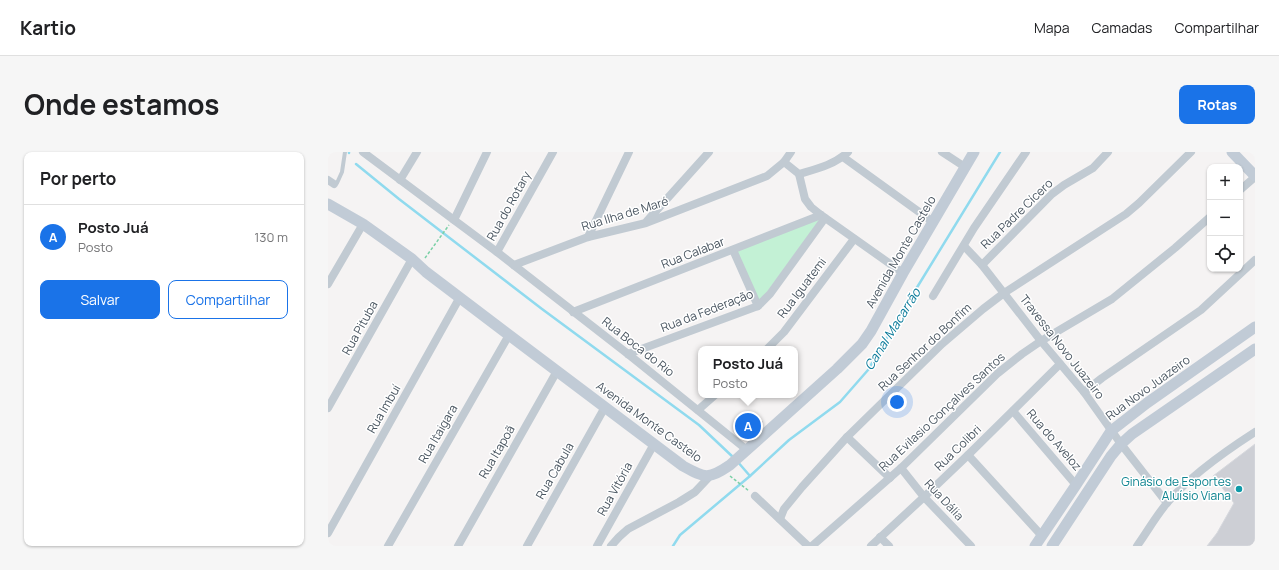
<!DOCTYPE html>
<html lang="pt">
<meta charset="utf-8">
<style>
body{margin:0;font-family:Manrope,sans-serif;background:#f6f6f6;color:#202124}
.controls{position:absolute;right:12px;top:12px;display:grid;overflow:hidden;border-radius:8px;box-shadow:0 1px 3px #0004}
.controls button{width:36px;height:36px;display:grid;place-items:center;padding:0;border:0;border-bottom:1px solid #e0e0e0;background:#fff;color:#202124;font:20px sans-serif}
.you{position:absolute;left:569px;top:250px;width:14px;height:14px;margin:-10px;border:3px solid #fff;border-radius:50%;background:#1a73e8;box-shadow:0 0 0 6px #1a73e833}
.badge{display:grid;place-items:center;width:26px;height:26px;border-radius:50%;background:#1a73e8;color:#fff;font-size:13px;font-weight:700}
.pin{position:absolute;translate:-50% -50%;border:2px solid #fff;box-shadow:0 1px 4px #0006}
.popup{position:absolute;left:370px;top:194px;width:100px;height:52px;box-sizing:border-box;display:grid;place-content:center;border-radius:8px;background:#fff;filter:drop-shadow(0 1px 3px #0005);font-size:13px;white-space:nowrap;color:#757577}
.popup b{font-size:15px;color:#202124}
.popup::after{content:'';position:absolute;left:50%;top:100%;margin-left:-8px;border:8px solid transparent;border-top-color:#fff}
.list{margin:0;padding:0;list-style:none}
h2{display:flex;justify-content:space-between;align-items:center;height:52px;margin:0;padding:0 16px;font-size:17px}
h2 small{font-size:13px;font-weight:400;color:#757577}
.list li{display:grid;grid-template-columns:26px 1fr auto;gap:12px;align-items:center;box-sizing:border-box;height:64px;padding:0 16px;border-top:1px solid #e0e0e0}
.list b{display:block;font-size:15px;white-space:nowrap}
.list p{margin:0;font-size:13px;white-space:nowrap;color:#757577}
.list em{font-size:13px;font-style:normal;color:#757577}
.actions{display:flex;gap:8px;padding:12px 16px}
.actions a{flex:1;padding:9px 0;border:1px solid #1a73e8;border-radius:8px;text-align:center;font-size:14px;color:#1a73e8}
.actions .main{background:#1a73e8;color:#fff}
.icon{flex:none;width:22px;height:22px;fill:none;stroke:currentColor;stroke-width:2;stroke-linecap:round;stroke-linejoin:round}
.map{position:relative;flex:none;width:927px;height:394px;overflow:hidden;border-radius:8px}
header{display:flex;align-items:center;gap:24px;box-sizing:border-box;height:56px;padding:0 20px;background:#fff;border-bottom:1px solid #e0e0e0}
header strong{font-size:19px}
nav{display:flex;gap:22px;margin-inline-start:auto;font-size:14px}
.intro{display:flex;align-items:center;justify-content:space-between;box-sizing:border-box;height:96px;padding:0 24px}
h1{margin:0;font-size:28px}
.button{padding:10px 18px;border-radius:8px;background:#1a73e8;color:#fff;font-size:14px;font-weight:700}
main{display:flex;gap:24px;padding:0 24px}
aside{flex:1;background:#fff;border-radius:8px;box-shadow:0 1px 3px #0004}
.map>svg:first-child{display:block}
</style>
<header>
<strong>Kartio</strong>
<nav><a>Mapa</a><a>Camadas</a><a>Compartilhar</a></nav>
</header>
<div class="intro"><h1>Onde estamos</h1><a class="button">Rotas</a></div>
<main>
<aside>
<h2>Por perto<small></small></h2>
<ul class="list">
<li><span class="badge">A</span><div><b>Posto Juá</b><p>Posto</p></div><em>130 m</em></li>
</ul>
<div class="actions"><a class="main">Salvar</a><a>Compartilhar</a></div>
</aside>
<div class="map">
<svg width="927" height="394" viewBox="0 0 927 394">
<rect width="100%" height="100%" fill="#f5f3f3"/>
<polygon fill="#c3f1d5" points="493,66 431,151 409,99"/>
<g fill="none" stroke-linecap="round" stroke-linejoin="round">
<g stroke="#90daee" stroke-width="2.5">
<polyline points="21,1 21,0"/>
<polyline points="28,12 71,47 214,157 371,273 406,306"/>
<polyline points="409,309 422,324"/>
<polyline points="345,394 352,383 422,324 461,288 512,250 540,218 577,155 672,0"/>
</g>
</g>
<g fill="#cdcfd5" stroke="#d7d9de">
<polygon points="429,264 435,270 418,286 412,279"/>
<polygon points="927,292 927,394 879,394 889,381 906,351 885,324"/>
</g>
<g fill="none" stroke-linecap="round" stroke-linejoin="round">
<g stroke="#7ad0a6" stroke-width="1.5" stroke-dasharray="3 2" stroke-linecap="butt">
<polyline points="97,106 121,73"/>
<polyline points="402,324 421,339"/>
</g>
<polyline stroke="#c1cad2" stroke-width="4" points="6,32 9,31 14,20 17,0"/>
<g stroke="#c1cad2" stroke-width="8">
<polyline points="35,0 126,68 169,100 300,202 419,298"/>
<polyline points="614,0 637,15"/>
<polyline points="515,5 605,70"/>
<path d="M456,10L471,22C488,17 506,13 520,0"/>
<polyline points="471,22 477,47 483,55 493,63 575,121"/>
<polyline points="0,28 6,32"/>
<polyline points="72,28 89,0"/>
<polyline points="912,38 927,25"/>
<polyline points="126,68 159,0"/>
<polyline points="319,69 381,0"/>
<polyline points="260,85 301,0"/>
<polyline points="636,94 654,113 713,189 756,240 793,292 839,351"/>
<polyline points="405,98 430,154"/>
<polyline points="169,100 225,0"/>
<polyline points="186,113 260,85 318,71 439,24 456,10 463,0"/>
<polyline points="654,113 724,42 736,33 765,16 780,0"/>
<polyline points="0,132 35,72"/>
<polyline points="605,144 646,76 698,0"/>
<polyline points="245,160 493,63"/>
<polyline points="439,197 456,180 526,87"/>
<polyline points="300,202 430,154 442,142 497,66"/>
<polyline points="756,240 774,226 873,158 927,108"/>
<polyline points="0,256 84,107"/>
<polyline points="370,258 387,243"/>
<polyline points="685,259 748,333"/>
<polyline points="519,285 562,326"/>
<polyline points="640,303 714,384"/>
<polyline points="573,316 596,345 643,394"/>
<polyline points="427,344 480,394"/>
<polyline points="452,367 456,357 474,335 519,285 614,192 655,157 676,141 798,62 811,51 863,0"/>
<polyline points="0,381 132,145"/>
<polyline points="552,385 561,394"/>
<polyline points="60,394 181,183"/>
<polyline points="130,394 229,219"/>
<polyline points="199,394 277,255"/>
<polyline points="269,394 326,292"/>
<polyline points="283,394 291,385 300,377 351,350 367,340 382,324"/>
<polyline points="484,394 573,316 670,221 694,202 713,189 784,147 847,96 882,65"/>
<polyline points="543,394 596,345 640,303 732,212"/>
<path d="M809,394C819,380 828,364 839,351C861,325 899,298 927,280"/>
</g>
<g stroke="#c1cbd6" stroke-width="11">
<polyline points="904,0 927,24"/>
<path d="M0,52L35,72L84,107L98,120L181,183L355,314C377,326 380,328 402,313L509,217L534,192L543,179L575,121L646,0"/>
<polyline points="707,394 748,333 783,279 819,251 927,175"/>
<polyline points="724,394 783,304 793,292 804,282 927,197"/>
</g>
</g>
<circle fill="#0f9aa8" stroke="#fff" stroke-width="1.5" cx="911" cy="337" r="4"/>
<g text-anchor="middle" stroke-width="3" stroke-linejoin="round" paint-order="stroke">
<g font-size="12" fill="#4a5661" stroke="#fff">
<text transform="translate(181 54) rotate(-61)" y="4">Rua do Rotary</text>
<text transform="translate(297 62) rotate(-17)" y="4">Rua Ilha de Maré</text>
<text transform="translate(689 62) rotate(-44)" y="4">Rua Padre Cícero</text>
<text transform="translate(573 100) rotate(-60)" y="4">Avenida Monte Castelo</text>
<text transform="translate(365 101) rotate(-21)" y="4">Rua Calabar</text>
<text transform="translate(474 136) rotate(-53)" y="4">Rua Iguatemi</text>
<text transform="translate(379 159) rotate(-21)" y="4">Rua da Federação</text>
<text transform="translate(32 176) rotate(-61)" y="4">Rua Pituba</text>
<text transform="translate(310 195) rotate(38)" y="4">Rua Boca do Rio</text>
<text transform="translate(597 195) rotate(-43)" y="4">Rua Senhor do Bonfim</text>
<text transform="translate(734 195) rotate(52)" y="4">Travessa Novo Juazeiro</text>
<text transform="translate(820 236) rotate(-36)" y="4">Rua Novo Juazeiro</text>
<text transform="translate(56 257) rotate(-60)" y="4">Rua Imbuí</text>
<text transform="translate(614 260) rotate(-43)" y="4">Rua Evilasio Gonçalves Santos</text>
<text transform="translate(321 270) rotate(36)" y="4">Avenida Monte Castelo</text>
<text transform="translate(110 282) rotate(-60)" y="4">Rua Itaigara</text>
<text transform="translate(726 288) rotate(49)" y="4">Rua do Aveloz</text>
<text transform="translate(630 296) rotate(-44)" y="4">Rua Colibri</text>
<text transform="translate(169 300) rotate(-60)" y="4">Rua Itapoã</text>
<text transform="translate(227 319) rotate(-60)" y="4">Rua Cabula</text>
<text transform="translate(287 337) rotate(-61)" y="4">Rua Vitória</text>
<text transform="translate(616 348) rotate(47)" y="4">Rua Dália</text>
</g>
<g font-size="12" fill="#0d838f" stroke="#fff" text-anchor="end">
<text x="903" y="334">Ginásio de Esportes<tspan x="903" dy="14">Aluísio Viana</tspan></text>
</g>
<g font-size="13" font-style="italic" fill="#0c7c9b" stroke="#fff">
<text transform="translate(564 177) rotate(-58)" y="5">Canal Macarrão</text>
</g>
</g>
</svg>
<div class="controls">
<button>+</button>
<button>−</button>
<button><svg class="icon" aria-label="locate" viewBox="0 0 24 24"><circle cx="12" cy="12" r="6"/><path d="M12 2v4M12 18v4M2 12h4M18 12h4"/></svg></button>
</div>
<div class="you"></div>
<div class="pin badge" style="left:420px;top:274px">A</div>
<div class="popup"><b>Posto Juá</b>Posto</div>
</div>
</main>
